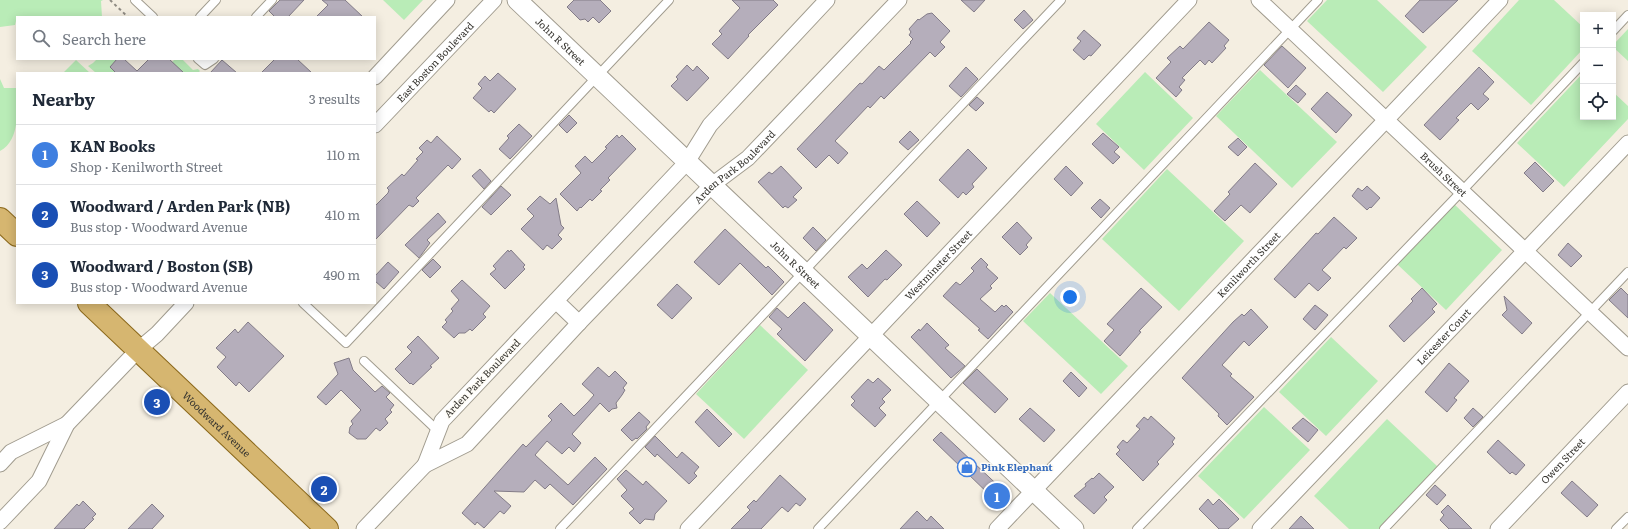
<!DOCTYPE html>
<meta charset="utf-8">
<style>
body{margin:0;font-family:Literata,serif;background:#f2f2f3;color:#1f2937}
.controls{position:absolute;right:12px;top:12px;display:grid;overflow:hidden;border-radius:0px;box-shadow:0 2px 10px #0003}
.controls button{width:36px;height:36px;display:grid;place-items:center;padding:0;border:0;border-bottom:1px solid #e0e1e3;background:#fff;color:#1f2937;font:20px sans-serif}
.you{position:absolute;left:1070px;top:297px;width:14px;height:14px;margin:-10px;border:3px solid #fff;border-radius:50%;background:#1a73e8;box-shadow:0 0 0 6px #1a73e833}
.badge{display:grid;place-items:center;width:26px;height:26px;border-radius:50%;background:#7c3aed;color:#fff;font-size:13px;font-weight:700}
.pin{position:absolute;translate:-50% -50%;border:2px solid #fff;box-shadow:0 1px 4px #0006}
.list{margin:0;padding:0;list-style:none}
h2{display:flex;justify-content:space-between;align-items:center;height:52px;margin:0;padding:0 16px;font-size:17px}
h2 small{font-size:13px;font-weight:400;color:#747a83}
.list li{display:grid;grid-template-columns:26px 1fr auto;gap:12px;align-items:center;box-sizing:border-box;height:60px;padding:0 16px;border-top:1px solid #e0e1e3}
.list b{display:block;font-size:15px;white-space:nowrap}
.list p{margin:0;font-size:13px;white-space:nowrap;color:#747a83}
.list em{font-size:13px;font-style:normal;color:#747a83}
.icon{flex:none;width:22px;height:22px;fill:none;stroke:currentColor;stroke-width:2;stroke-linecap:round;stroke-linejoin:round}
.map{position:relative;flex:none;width:1628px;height:529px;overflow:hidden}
.search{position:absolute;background:#fff;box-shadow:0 2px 10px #0003;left:16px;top:16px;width:360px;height:44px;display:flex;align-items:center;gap:10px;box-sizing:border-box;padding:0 14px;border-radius:0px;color:#747a83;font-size:15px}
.panel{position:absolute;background:#fff;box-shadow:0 2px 10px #0003;left:16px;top:72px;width:360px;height:232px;border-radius:0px}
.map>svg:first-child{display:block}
</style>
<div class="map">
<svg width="1628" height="529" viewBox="0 0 1628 529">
<rect width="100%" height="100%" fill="#f4eee1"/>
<g fill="#b9ecb7">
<polygon points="0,0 103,0 101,1 102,17 17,17 15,25 0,27"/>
<polygon points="383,0 423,0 404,20"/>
<polygon points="1327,0 1377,0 1427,47 1383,92 1307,21"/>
<polygon points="1519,0 1554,0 1583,27 1583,49 1531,105 1472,51"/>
<polygon points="1628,29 1628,61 1613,47 1613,45"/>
<polygon points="97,59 117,59 110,67 115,72 96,73 88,66 93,63"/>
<polygon points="175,59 182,59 193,70 198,69 200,71 198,73 181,73 182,71 172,62"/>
<polygon points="76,60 90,73 63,73"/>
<polygon points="1260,70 1337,142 1292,188 1216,116"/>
<polygon points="1145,72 1193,118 1144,170 1096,124"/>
<polygon points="1583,73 1583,117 1613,117 1613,92 1628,106 1628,119 1564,187 1517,143"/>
<path d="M0,79L4,88H17C17,108 21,140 0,151Z"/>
<polygon points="1167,169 1244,241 1179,311 1102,239"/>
<polygon points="1454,204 1502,250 1446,310 1397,264"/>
<polygon points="1050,293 1128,366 1101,394 1023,321"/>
<polygon points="760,325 808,370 744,439 696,394"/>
<polygon points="1331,337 1378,381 1326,436 1279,392"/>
<polygon points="1264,407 1310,450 1244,519 1198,476"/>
<polygon points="1387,419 1438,467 1379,529 1349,529 1314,496"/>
</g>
<g fill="#b5aebb" stroke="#837c88">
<polygon points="280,0 304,0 288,17 275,17 269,11"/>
<polygon points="322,0 345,0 363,17 316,17 328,5"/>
<polygon points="574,0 600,0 611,11 599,23 593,17 588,22 585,19 580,20 567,7"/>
<polygon points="732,0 773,0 778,5 748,35 749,36 728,59 712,44 722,34 719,31 740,8"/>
<polygon points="961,0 985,0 974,12"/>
<polygon points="1420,0 1458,0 1423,33 1405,16"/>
<polygon points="1024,10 1033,20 1023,29 1014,20"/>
<polygon points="932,13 950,31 940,42 945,47 935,57 930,52 884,99 881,96 870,108 868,106 835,141 848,153 838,164 829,155 816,168 797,149 860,83 862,84 879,66 884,70 911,43 910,42 913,39 909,35 911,32 909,29 918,19 919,20 927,14"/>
<polygon points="1209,22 1229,40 1224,46 1226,48 1212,63 1209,60 1205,65 1200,60 1182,78 1185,80 1179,87 1182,90 1176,97 1156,78 1171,62 1167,58 1180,46 1183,49"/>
<polygon points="1084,30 1101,45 1091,56 1089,55 1084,60 1073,50 1081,41 1077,38"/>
<polygon points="1282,46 1306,68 1288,88 1264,65"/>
<polygon points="117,59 124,59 137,71 149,59 169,59 184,73 116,73 110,67"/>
<polygon points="275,59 297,59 312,73 261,73"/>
<polygon points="222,60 237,73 210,73"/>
<polygon points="687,65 693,71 697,66 709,78 687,101 671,86 678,79 676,77"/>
<polygon points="966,67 978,79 961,97 949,86"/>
<polygon points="1479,67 1494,82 1483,94 1489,99 1478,110 1471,103 1456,118 1459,120 1440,140 1424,125"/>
<polygon points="498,73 516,89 494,113 491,110 489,112 473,98 482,88 478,84 485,76 490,81"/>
<polygon points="1296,85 1306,94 1298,103 1287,94"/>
<polygon points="1327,92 1352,115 1336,133 1311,109"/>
<polygon points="977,97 984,103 976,111 969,105"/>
<polygon points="569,115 577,123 567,133 559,125"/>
<polygon points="519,124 532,136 510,159 499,149 509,138 507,136"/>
<polygon points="910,131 919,140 908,150 899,142"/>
<polygon points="1103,133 1119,147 1114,152 1120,157 1113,164 1092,144"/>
<polygon points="617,135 619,138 622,135 636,149 608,178 610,180 600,190 602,191 592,201 590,199 581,208 580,207 577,211 560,194 581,173 575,166 585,156 592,163 607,148 605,147"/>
<polygon points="437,136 461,159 452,169 448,165 416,198 419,201 413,207 409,205 375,240 375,206 388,193 389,190 387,188 402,174 404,176 418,160 416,159 423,152 419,148 427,140 431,143"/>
<polygon points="1238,138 1247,147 1238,156 1228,147"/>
<polygon points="968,149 987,168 972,184 974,187 966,195 963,192 958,198 939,180"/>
<polygon points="1535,162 1554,181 1543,192 1524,173"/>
<polygon points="1255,163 1277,184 1250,213 1241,205 1225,221 1214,211 1230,194 1228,192"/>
<polygon points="781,166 802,188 793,197 797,200 788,208 785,206 783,208 758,182 769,172 772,174"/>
<polygon points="1066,166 1083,183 1071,196 1054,179"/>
<polygon points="480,169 491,181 484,189 472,176"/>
<polygon points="501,186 511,195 491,215 482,207"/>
<polygon points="1367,186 1380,198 1371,208 1370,207 1367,210 1352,196 1358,188 1362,191"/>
<polygon points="540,196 550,204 556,198 561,225 564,228 558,235 562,239 552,249 547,245 543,250 521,229 534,216 527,209"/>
<polygon points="1100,199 1110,208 1101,218 1091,208"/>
<polygon points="917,201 940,223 927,237 904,214"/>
<polygon points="438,213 446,222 427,240 430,243 419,258 405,245"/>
<polygon points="1334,217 1357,238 1346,249 1344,247 1322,270 1331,278 1318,291 1309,283 1295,298 1274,279 1316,233 1318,234"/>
<polygon points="1017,222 1032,238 1026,245 1028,247 1020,255 1002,237"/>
<polygon points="813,227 826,240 816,251 803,238"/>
<polygon points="725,229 766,268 768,266 784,282 772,295 740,263 719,285 694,262"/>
<polygon points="1568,243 1582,256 1571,267 1558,255"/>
<polygon points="508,250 509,252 511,250 525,265 523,267 525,269 505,289 490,274 496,269 493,266"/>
<polygon points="886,250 902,265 887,280 885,279 868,297 848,277 862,264 867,269"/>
<polygon points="981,258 988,265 986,267 998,278 990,286 992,288 980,299 995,312 1002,305 1004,307 1006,305 1013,312 988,339 978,330 980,329 943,296 956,282 960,285 974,271 971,268"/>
<polygon points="433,259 441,267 430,278 422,270"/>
<polygon points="388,262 399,272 384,289 375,281 375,276"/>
<polygon points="462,280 490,306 483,314 486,317 472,331 470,329 465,333 459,333 454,338 442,327 447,322 445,320 453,311 451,309 459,300 451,291"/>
<polygon points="677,284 692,298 672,319 657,305"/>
<polygon points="1141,288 1162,307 1139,331 1141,332 1120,356 1104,341 1114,330 1107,324"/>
<polygon points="1422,288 1437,304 1432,309 1435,312 1404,342 1389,326 1413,301 1411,299"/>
<polygon points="1621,288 1628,295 1628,318 1609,300"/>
<polygon points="1504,296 1532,323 1522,334 1502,315 1507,310"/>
<polygon points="804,302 833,330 805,361 777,334 782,329 769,317 777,308 788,318"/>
<polygon points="1315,305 1328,315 1315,330 1303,319"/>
<polygon points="1251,309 1268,327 1249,346 1244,341 1222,365 1232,374 1230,376 1254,397 1227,425 1218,416 1219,414 1182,378 1233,322 1242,314 1244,316"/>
<polygon points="248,322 284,356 249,392 239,382 236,386 217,367 226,357 216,348 235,329 238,333"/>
<polygon points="927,323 949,345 945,348 965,366 951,378 911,337 919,329 920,331"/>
<polygon points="418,336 439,358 430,366 432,367 413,385 411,383 410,384 395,369 412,352 407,347"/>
<polygon points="349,358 353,370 375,392 382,386 390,393 386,397 394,405 390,410 392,412 385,419 388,423 380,431 376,428 366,439 357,439 349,433 350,427 353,424 351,421 361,410 341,390 326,405 317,397 338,374 334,363"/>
<polygon points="1449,363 1469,381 1454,398 1457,400 1447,412 1425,392"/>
<polygon points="598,367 609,377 615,371 627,383 623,388 625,390 622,395 616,403 617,408 612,409 609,412 600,403 572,434 581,443 574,452 569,447 562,454 547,441 535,455 568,485 595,457 607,469 573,505 550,484 545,489 535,480 524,492 494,491 511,506 504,514 500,511 484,528 477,522 475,525 462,513 523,444 526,447 552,420 548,416 561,403 574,416 588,402 594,395 582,384"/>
<polygon points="977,369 1008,399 995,413 963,383"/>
<polygon points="1071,372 1087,388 1079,397 1063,381"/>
<polygon points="878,378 891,390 882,399 885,402 879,408 886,415 875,427 851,405 855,401 851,397 868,379 873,383"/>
<polygon points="1030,408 1055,430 1044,442 1019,419"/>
<polygon points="1473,408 1483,417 1473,427 1464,418"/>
<polygon points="707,409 732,434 719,447 695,422"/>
<polygon points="639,412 650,422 646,427 647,429 637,439 636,438 632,441 621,430"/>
<polygon points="1151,416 1175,438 1172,442 1174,444 1157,462 1159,464 1143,481 1116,454 1120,450 1117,447 1123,440 1127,443 1140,429 1136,426 1144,417 1148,420"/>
<polygon points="1303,418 1318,430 1308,442 1292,428"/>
<polygon points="941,432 1006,493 997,502 933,440"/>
<polygon points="655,436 677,458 682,452 699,467 694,473 697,476 689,484 657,454 655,457 645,447"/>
<polygon points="1498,440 1525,465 1516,475 1512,472 1510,474 1487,452"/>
<polygon points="626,470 643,485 646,481 667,501 655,514 654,520 645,519 640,524 629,513 634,509 621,496 627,490 617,479"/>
<polygon points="1099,473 1114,487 1104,497 1107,500 1094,514 1074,496 1086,486 1085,484 1092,478 1093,479"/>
<polygon points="780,475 806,499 800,506 796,503 788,512 782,507 761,529 731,529 750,510 747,507 754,500 756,502"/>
<polygon points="1572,481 1598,505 1587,517 1561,493"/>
<polygon points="1435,485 1446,495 1437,505 1426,495"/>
<polygon points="1208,499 1213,505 1219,499 1239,519 1228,529 1219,529 1199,509"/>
<polygon points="83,501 96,514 92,518 94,519 84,529 54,529 77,504 79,506"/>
<polygon points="152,504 164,516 152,529 128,529"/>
<polygon points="1448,505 1472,529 1449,529 1440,520 1444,515 1441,512"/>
<polygon points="917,511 927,521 931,516 944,529 900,529"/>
<polygon points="1301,516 1314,529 1289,529"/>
</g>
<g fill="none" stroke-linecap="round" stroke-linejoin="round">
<defs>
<g id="service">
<polyline points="135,0 153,17"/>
<polyline points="200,17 216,0"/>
<polyline points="256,17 272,0"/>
<polyline points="1613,31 1628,15"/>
<polyline points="198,59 205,65 214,59"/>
<polyline points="303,303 346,343 669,0"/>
<polyline points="364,361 438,431"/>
<polyline points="560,529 1061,0"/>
<polyline points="818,529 1318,0"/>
<polyline points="1137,529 1462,191 1583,63"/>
<polyline points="1384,529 1628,272"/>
<polyline points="1616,529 1628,517"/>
</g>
<g id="minor">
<path id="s1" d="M827,0L710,125L687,162L442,421L425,465L467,444L579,323L712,185L748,158L899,0"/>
<path id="s2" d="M1259,0L1628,348"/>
<polyline points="375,77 447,0"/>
<path id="s3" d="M375,125L494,0"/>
<polyline points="556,301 579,323"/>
<polyline points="0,464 11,452 67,424"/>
<polyline points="0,522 39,481 67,424 138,350 157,334 186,303"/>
<polyline points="364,529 425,465"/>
<path id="s4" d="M688,529L1189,0"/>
<path id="s5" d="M997,529L1500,0"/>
<path id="s6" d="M1260,529L1628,143"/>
<path id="s7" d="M1498,529L1628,392"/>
</g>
<g id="tertiary">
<path id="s8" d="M517,0L1074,529"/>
</g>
<g id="primary">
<polyline points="0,219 17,235"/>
<path id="s9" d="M89,303L327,529"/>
</g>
</defs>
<use href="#service" stroke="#a19c8f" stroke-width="10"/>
<use href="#minor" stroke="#a19c8f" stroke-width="17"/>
<use href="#tertiary" stroke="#a19c8f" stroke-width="21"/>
<use href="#primary" stroke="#8c691c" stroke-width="24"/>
<polyline stroke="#8f8b83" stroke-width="2" stroke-dasharray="3 3" stroke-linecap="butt" points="110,0 128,17"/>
<use href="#service" stroke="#fff" stroke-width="8"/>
<use href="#minor" stroke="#fff" stroke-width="15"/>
<use href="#tertiary" stroke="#fff" stroke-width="19"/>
<use href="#primary" stroke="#d6b670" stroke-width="22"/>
</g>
<defs>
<symbol id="shop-ring" viewBox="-11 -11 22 22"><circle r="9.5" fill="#fefcf6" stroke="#3f7fe0" stroke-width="1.5"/><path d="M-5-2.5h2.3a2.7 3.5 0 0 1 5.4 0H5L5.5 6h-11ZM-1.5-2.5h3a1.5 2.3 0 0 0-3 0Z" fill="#3f7fe0"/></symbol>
</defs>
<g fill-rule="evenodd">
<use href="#shop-ring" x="956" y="456" width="22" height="22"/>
</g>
<g text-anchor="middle" stroke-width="3" stroke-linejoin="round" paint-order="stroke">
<g font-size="10" fill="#36342f" stroke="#fefcf6">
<text dy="4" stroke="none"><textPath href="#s8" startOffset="60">John R Street</textPath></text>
<text dy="4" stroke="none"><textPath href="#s3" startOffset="87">East Boston Boulevard</textPath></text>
<text dy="4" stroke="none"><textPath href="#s1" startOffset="1051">Arden Park Boulevard</textPath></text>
<text dy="4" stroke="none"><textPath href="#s2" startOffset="254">Brush Street</textPath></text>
<text dy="4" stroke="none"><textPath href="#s4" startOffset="364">Westminster Street</textPath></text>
<text dy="4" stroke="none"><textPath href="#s8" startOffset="384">John R Street</textPath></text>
<text dy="4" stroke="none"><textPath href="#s5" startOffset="365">Kenilworth Street</textPath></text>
<text dy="4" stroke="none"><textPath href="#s6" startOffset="266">Leicester Court</textPath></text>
<text transform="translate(482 378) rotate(-46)" y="4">Arden Park Boulevard</text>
<text dy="4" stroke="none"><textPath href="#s9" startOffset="176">Woodward Avenue</textPath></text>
<text dy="4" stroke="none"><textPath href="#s7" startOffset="94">Owen Street</textPath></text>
</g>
<g font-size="10" font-weight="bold" fill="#366cbe" stroke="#fefcf6" text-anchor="start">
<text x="981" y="471">Pink Elephant</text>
</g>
</g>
</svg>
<div class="controls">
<button>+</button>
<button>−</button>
<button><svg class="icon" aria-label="locate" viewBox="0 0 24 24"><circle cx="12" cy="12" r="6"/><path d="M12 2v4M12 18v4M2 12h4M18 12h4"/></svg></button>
</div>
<div class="you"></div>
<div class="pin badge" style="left:997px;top:496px;background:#3f7fe0">1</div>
<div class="pin badge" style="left:324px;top:489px;background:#1a4fb4">2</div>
<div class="pin badge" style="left:157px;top:402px;background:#1a4fb4">3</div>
<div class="search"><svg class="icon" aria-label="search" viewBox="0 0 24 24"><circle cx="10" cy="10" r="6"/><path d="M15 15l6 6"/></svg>Search here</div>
<section class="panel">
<h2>Nearby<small>3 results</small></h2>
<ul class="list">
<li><span class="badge" style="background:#3f7fe0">1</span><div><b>KAN Books</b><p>Shop · Kenilworth Street</p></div><em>110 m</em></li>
<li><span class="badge" style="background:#1a4fb4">2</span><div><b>Woodward / Arden Park (NB)</b><p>Bus stop · Woodward Avenue</p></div><em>410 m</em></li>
<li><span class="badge" style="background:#1a4fb4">3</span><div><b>Woodward / Boston (SB)</b><p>Bus stop · Woodward Avenue</p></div><em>490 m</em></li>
</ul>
</section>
</div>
